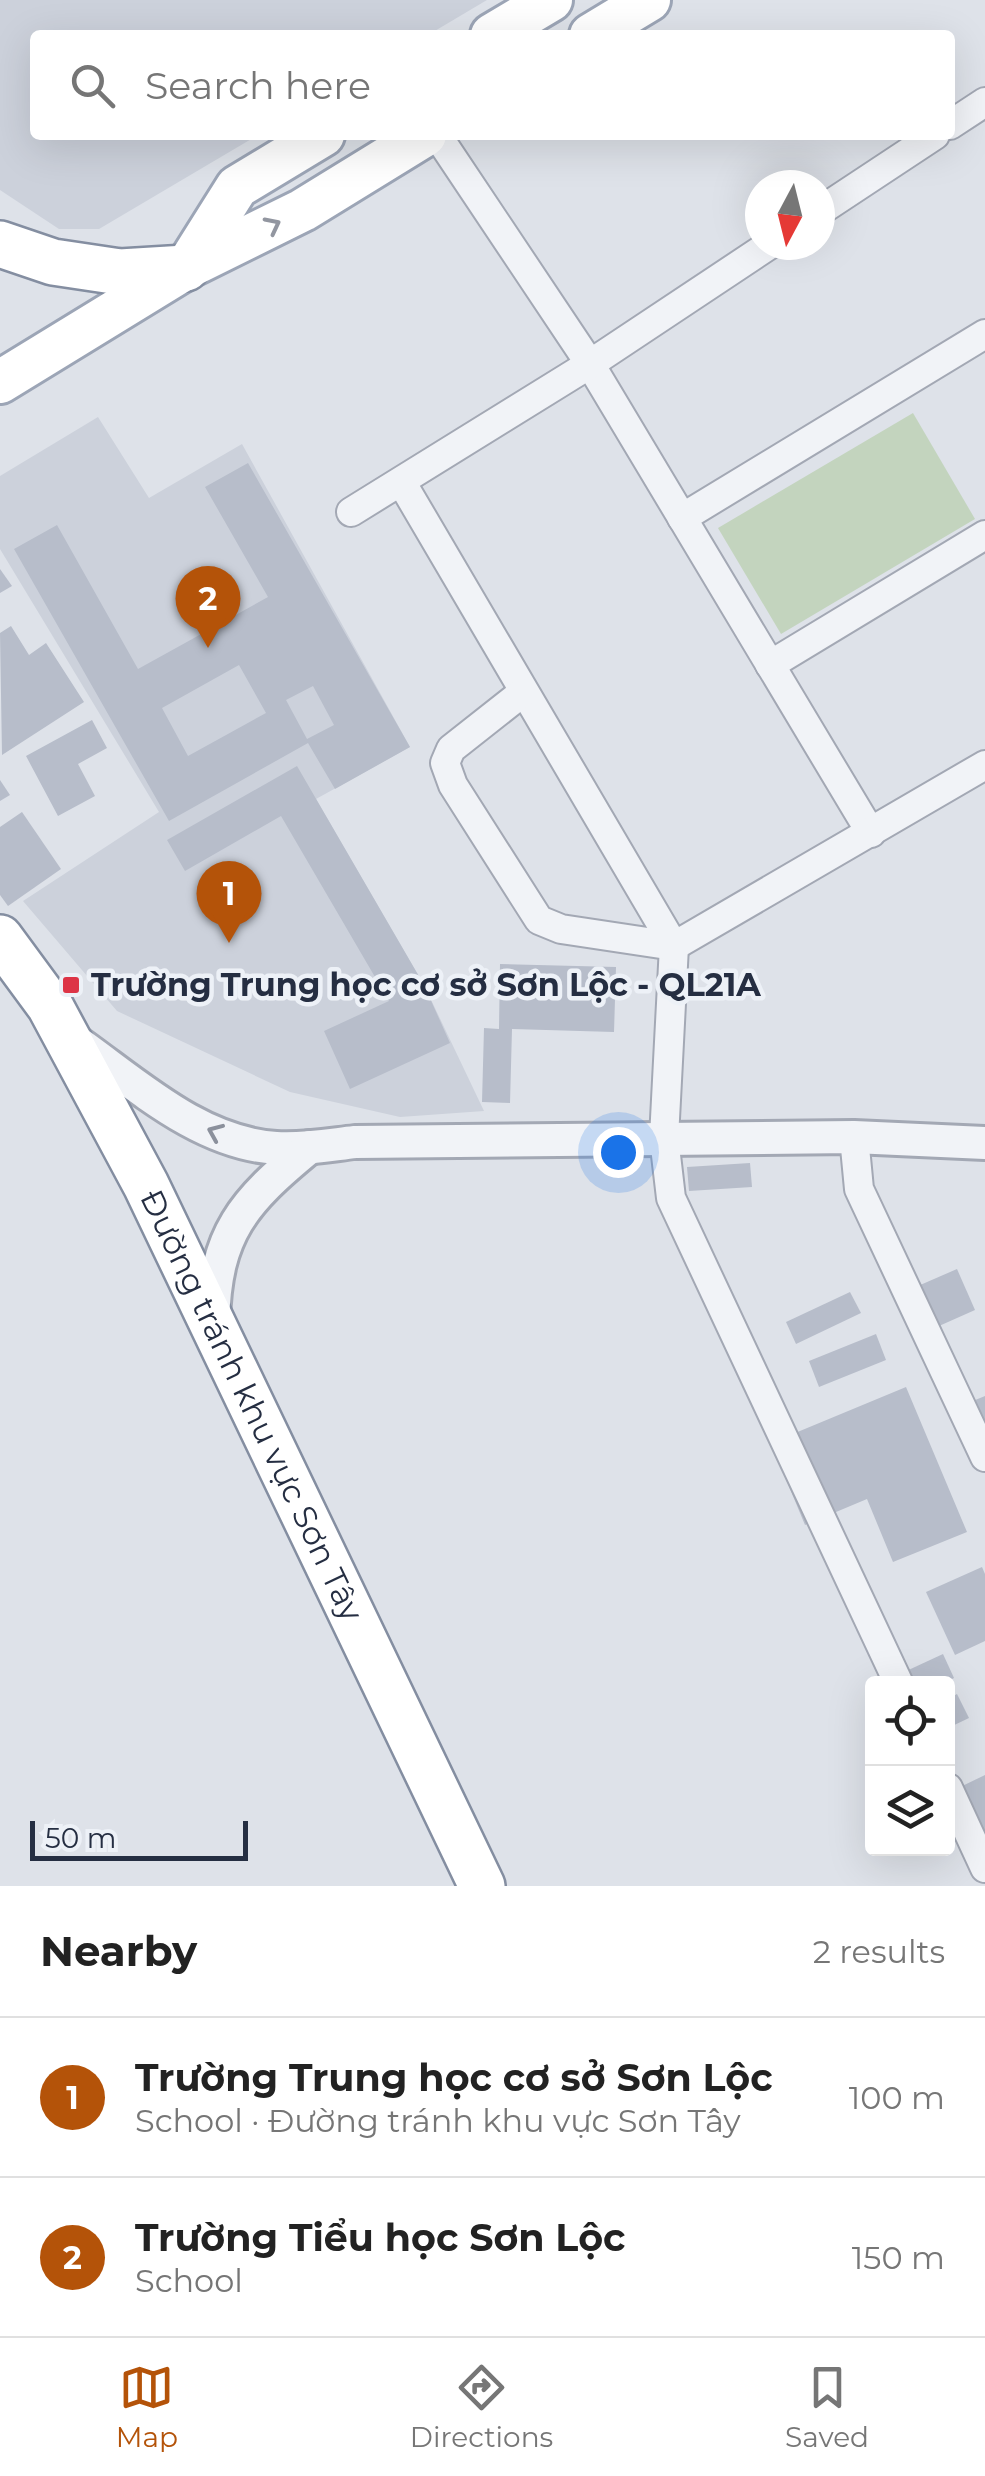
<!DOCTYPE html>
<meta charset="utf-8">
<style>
body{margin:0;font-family:Montserrat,sans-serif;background:#f2f2f2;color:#222}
.controls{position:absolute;right:30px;bottom:30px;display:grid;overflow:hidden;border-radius:10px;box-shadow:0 10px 40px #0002}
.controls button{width:90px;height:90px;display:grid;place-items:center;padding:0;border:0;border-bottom:2px solid #e0e0e0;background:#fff;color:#222;font:50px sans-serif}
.compass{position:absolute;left:745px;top:170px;width:90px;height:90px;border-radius:50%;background:#fff;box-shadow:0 10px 40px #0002;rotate:187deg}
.scale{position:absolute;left:30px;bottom:25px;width:218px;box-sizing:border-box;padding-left:10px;border:5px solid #252e42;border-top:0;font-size:28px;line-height:35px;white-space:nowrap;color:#252e42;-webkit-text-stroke:8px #edf1f7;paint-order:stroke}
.you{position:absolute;left:618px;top:1152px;width:35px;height:35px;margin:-25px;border:8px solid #fff;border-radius:50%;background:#1a73e8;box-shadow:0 0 0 15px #1a73e833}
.badge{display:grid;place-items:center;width:65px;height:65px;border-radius:50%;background:#b45309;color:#fff;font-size:32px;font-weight:700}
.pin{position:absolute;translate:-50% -82px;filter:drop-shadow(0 2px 5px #0008)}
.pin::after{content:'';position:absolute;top:52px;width:35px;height:30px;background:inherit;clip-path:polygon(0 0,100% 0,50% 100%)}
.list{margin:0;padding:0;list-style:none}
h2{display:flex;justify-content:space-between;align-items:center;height:130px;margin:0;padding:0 40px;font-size:42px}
h2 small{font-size:32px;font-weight:400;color:#767676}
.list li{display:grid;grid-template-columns:65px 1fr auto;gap:30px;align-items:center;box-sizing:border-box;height:160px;padding:0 40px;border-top:2px solid #e0e0e0}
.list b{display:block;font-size:38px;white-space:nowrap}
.list p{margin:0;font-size:32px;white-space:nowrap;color:#767676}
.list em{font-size:32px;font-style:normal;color:#767676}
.icon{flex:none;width:55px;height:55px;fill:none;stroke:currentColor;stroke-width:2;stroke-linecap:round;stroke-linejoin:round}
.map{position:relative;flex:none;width:985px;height:1886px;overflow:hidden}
.search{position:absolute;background:#fff;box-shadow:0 10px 40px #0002;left:30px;right:30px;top:30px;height:110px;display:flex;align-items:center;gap:25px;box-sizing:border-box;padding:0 35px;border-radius:10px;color:#767676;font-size:38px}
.sheet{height:450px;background:#fff}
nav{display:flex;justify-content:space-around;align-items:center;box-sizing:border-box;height:140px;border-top:2px solid #e0e0e0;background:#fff;font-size:28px;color:#767676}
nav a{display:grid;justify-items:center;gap:5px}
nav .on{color:#b45309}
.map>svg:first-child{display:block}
</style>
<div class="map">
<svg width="985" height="1886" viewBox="0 0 985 1886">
<rect width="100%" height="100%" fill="#dee2e9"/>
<g fill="#ccd1db">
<polygon points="0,0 487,0 428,35 35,35 35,135 258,135 99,229 59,229 0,190"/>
<polygon points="98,417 149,498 242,444 410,747 316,799 424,985 484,1111 400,1117 290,1092 117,1011 23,901 159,812 0,549 0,476"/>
</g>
<polygon fill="#c3d4be" points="913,413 975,519 781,634 718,528"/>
<g fill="#b7bdca" fill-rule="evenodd">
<path d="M248,463L410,747L335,789L308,743L169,821L14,549L57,525L138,669L268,597L205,487ZM239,665L266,713L188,756L162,708ZM313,686L334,725L307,739L286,700Z"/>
<polygon points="0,569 12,586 0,593"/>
<polygon points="11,626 29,655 46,643 84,702 2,755 0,633"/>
<polygon points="92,720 107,748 78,764 95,796 58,816 26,756"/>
<polygon points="297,766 424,985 450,1043 350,1089 324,1031 389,1001 281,816 185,871 167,840"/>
<polygon points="0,780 10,795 0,801"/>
<polygon points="22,812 61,869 8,906 0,895 0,827"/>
<polygon points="500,964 616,967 614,1032 512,1029 510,1103 482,1102 484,1028 499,1029"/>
<polygon points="750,1163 752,1187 689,1191 687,1167"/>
<polygon points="957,1269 975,1310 930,1330 911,1289"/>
<polygon points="850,1292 861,1313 796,1344 786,1322"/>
<polygon points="876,1334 886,1360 819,1387 809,1361"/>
<polygon points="906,1387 967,1532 893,1562 867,1499 805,1525 771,1443"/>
<polygon points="985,1396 985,1419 975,1423 968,1403"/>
<polygon points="982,1567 985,1574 985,1641 955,1655 926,1592"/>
<polygon points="943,1654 954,1678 942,1684 907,1684 902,1673"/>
<polygon points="957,1694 969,1718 948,1728 948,1699"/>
<polygon points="985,1775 985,1850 956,1789"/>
</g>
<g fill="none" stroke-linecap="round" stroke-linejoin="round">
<defs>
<g id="minor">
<polyline points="950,125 985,102"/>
<polyline points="437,135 590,364 871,833"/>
<polyline points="820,211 935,135"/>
<polyline points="402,483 674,946 664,1138 671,1198 899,1684"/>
<polyline points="351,512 590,364 769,245"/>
<polyline points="682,518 985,334"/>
<polyline points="770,665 985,535"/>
<polyline points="522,693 451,749 445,763 453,785 539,920 561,929 674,946 985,765"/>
<polyline points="854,1137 859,1189 985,1457"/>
<polyline points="948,1788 985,1868"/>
</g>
<g id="tertiary">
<path d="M71,1038C133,1081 197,1143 276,1148C302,1150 329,1145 355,1142L854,1137L985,1143"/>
<path d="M213,1322C215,1233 243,1202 310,1147"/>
</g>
<g id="primary">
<polyline points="492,35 551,0"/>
<polyline points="591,35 649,0"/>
<polyline points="186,268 237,187 323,135"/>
<polyline points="0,382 186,268 303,210 425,135"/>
</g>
<g id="trunk">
<polyline points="0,244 53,262 120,272 186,268"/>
<path id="s1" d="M0,938L50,1006L146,1185L482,1886"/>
</g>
</defs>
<use href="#minor" stroke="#a3a8b4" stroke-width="32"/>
<use href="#tertiary" stroke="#a3a8b4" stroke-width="38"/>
<use href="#primary" stroke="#9ca5b6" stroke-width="48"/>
<use href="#trunk" stroke="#848ea1" stroke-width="50"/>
<use href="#minor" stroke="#f1f3f7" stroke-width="28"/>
<use href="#tertiary" stroke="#f1f3f7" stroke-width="32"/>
<use href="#primary" stroke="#fff" stroke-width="42"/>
<use href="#trunk" stroke="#fff" stroke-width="45"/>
</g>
<defs><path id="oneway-chevron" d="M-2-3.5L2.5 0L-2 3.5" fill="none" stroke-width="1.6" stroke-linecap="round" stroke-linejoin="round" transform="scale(2.5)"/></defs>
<use stroke="#9296a0" href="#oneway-chevron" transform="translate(273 225) rotate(-27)"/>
<use stroke="#8b909c" href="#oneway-chevron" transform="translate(215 1132) rotate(-157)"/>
<rect fill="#dd3446" stroke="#edf1f7" stroke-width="4" x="61" y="975" width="20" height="20" rx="5"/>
<g text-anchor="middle" stroke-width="9" stroke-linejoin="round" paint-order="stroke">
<g font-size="32" font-weight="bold" fill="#252e42" stroke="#edf1f7" text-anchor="start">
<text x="91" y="996">Trường Trung học cơ sở Sơn Lộc - QL21A</text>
</g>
<g font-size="32" fill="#252e42" stroke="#edf1f7">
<text dy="11" stroke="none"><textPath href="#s1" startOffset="532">Đường tránh khu vực Sơn Tây</textPath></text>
</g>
</g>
</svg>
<div class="controls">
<button><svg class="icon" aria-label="locate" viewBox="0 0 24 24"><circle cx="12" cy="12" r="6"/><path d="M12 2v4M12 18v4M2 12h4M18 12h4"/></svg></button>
<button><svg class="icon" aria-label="layers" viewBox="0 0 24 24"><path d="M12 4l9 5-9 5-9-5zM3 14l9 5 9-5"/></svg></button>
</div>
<svg class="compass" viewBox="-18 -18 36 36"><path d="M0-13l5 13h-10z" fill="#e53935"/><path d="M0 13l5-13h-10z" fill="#767676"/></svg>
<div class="scale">50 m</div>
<div class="you"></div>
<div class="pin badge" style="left:229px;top:943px">1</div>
<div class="pin badge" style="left:208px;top:648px">2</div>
<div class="search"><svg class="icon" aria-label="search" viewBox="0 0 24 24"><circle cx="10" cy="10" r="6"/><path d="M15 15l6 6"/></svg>Search here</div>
</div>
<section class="sheet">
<h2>Nearby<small>2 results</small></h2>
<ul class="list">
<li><span class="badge">1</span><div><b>Trường Trung học cơ sở Sơn Lộc</b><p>School · Đường tránh khu vực Sơn Tây</p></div><em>100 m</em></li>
<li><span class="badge">2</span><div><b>Trường Tiểu học Sơn Lộc</b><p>School</p></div><em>150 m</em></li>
</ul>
</section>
<nav>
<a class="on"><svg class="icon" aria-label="map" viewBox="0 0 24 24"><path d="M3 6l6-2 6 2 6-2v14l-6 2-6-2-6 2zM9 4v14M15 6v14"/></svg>Map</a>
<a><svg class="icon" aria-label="directions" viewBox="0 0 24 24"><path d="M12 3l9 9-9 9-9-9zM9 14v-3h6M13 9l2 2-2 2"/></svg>Directions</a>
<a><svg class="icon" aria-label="saved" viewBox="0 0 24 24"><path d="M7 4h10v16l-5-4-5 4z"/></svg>Saved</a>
</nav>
